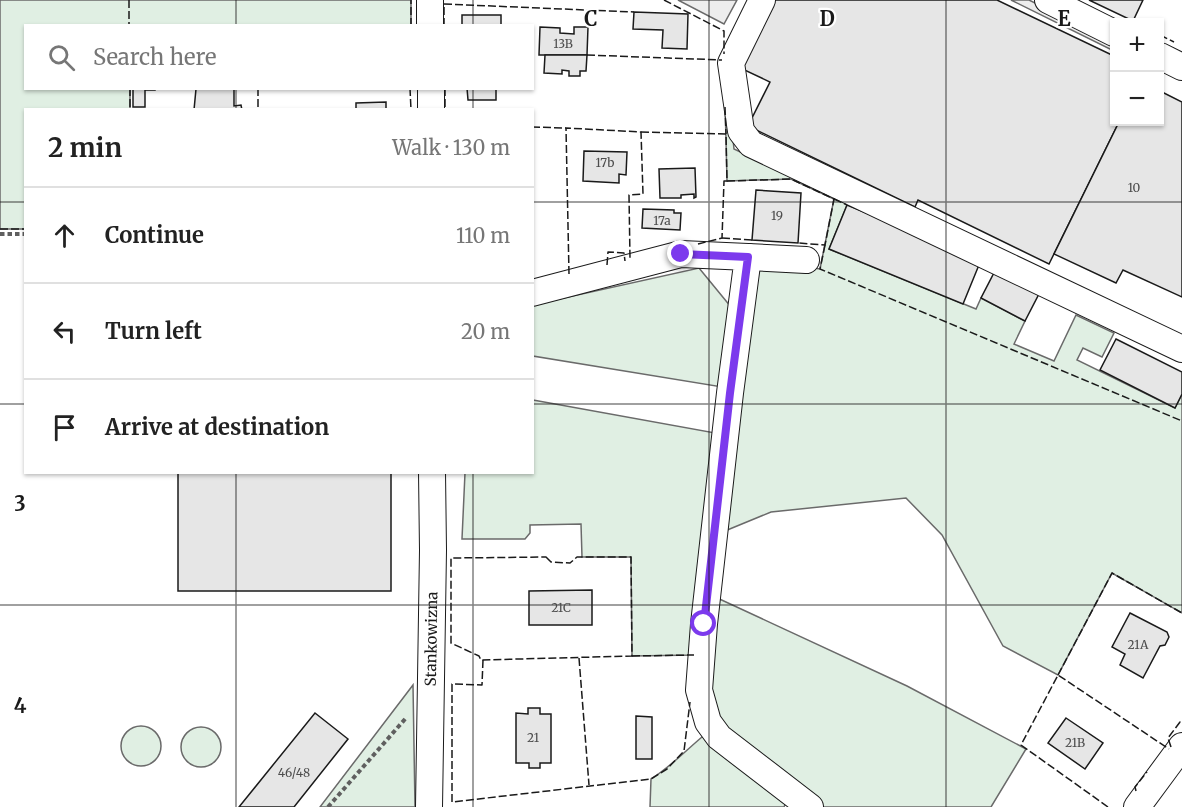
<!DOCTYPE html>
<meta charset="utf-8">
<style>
body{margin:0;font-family:Merriweather,serif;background:#f2f2f2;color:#222}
.controls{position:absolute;right:18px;top:18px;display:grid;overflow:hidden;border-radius:0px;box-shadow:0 2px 4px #0004}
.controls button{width:54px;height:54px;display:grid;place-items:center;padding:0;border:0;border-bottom:2px solid #e0e0e0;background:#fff;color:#222;font:30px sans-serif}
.stop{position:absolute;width:18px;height:18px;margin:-14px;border:4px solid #7c3aed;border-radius:50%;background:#fff}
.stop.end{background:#7c3aed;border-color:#fff;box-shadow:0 2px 6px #0008}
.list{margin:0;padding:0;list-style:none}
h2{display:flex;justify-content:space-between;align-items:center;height:78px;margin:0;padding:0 24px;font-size:26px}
h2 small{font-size:20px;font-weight:400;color:#767676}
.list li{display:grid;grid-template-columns:39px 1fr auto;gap:18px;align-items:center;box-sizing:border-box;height:96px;padding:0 24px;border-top:2px solid #e0e0e0}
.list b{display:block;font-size:22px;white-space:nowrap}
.list em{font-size:20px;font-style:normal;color:#767676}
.icon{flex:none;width:33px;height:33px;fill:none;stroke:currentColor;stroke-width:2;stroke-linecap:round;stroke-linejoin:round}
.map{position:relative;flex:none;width:1182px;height:807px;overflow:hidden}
.search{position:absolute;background:#fff;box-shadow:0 2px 4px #0004;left:24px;top:24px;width:510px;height:66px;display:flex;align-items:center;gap:15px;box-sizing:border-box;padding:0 21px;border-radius:0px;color:#767676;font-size:22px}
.panel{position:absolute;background:#fff;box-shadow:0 2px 4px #0004;left:24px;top:108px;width:510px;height:366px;border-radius:0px}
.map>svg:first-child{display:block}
</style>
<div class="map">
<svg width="1182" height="807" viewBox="0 0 1182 807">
<rect width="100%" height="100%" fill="#fff"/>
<g fill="#e0efe3" stroke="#6a6a6a" stroke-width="1.5">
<polygon points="0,0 411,0 411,25 26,26 26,88 130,89 130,109 26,110 25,229 0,229"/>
<polygon points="724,60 725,61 734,149 848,203 829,249 976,309 981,298 1025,321 1014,344 1054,361 1076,315 1114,333 1102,357 1083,348 1077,360 1175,408 1182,394 1182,613 1112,573 1058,675 1003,646 942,535 906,498 771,512 720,533 757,271 776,263 820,269 834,199 791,179 727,181"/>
<polygon points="699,268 731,307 722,387 533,356 532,305"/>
<polygon points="533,400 721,434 695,655 632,656 631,557 582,557 581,524 530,525 530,533 525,539 462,539 465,473 532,472"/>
<polygon points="713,596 907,686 1026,749 991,807 818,807 727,739 704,669"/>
<polygon points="413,685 415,807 320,807"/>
<circle cx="141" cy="746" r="20"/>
<circle cx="201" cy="747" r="20"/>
<path d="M708,732L788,797L784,807H650L651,779C672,766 688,748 708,732Z"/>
</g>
<g fill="#ededed" stroke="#6a6a6a" stroke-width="1.5">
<polygon points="678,0 737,0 724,24"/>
<polygon points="1011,0 1029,0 1114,42 1114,51"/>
</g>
<g fill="#e6e6e6" stroke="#1a1a1a" stroke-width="1.5">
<polygon points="770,0 997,0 1114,56 1114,122 1119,122 1049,264 918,200 915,207 748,126 770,82 738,67"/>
<polygon points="1089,0 1143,0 1133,21"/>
<polygon points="634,12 688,14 687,49 662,48 663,30 633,29"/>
<rect x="462" y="15" width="39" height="11"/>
<polygon points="540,27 560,28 560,33 574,34 574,27 588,27 587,55 539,55"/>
<polygon points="545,55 587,55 586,71 580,71 580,76 569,76 569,71 562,70 562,74 544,73"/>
<polygon points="133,88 155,88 155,90 145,90 145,107 133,107"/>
<polygon points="467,88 496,88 496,100 468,100"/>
<polygon points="196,89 234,89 234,106 241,105 242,110 194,110"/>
<polygon points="1160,91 1182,102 1182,297 1123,270 1116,283 1054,254 1119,122 1160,122"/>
<polygon points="386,102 386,110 356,110 356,103"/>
<polygon points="584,151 627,152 626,175 619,174 619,183 583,181"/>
<polygon points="695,168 696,197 694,198 694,194 681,195 681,198 660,198 659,169"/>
<polygon points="756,190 801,193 798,243 752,240"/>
<polygon points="847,205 981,260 963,304 829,249"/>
<polygon points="643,209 674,210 674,213 681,213 680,230 642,228"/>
<polygon points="997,267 1042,288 1025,321 981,298"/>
<polygon points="1116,339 1182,372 1182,394 1175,408 1100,370"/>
<rect x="178" y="472" width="213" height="119"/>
<polygon points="592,590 592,625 529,625 529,591"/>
<polygon points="1130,613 1167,632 1169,637 1165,645 1160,646 1143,678 1120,665 1125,654 1112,647"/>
<polygon points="528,708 540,708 540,714 551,714 551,763 540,763 540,768 529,768 529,763 516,763 516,713 528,714"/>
<polygon points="315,713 348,739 294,807 239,807"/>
<polygon points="636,716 652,717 652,759 636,759"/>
<polygon points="1066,718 1103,743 1085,769 1048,743"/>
</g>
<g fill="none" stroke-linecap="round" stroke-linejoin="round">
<defs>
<g id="minor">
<polyline points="430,0 430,26"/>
<polyline points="762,0 731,63 741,131 751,144 1182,349"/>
<polyline points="1048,0 1114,33"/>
<polyline points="1160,56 1182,67"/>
<polyline points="431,88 431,110"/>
<polyline points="748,257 806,260"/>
<polyline points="532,293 681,254 748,257 730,393 704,624 699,690 708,722 719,737 810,807"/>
<path id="s1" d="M429,807L433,550L432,472"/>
<polyline points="1137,807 1182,746"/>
</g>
</defs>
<use href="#minor" stroke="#1a1a1a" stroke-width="28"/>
<g stroke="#5f5f5f" stroke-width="4" stroke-dasharray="4.5 3" stroke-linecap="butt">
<polyline points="0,234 26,234"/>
<polyline points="328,807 406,718"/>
</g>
<use href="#minor" stroke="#fff" stroke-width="26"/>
<g stroke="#1a1a1a" stroke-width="1.5" stroke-dasharray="8 3" stroke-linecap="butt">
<polyline points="129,0 129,26"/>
<polyline points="664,0 724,31 724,54"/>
<polyline points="411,26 411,0"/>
<polyline points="444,26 444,4 634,12"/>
<polyline points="1160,35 1174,42"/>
<polyline points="587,55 722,60"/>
<polyline points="130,88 130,110"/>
<polyline points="258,88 258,110"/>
<polyline points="410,88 411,110"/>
<polyline points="445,88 445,110"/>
<polyline points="725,107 726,134"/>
<polyline points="532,127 566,128"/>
<polyline points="641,132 726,134 727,181 724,181 722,238 698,244"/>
<polyline points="727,181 791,179 834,199 825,245 798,243"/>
<polyline points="834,199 847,205"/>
<polyline points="0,229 26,229"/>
<polyline points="722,238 752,240"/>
<polyline points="825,245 820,269 1182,421"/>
<polyline points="607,265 608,252 624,253 625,261"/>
<polyline points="569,274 566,128 641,132 643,194 629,195 630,259"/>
<polygon points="546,557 551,562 570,563 577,557 631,557 632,656 481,660 479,656 451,643 451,558"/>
<polyline points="632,656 694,655"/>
<polyline points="579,658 589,785"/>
<polyline points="483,660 482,685 452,684 452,802 651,779 667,769 684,751 690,702"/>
<polyline points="1058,675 1112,573 1182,613"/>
<polyline points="1171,747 1168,738 1180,722 1182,722"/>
<polyline points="1136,791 1135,787 1147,772"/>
<polyline points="1108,807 1021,745 1058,675 1169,749"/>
</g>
</g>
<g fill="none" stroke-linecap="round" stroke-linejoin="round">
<polyline stroke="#7c3aed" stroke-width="8" points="681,254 748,257 730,393 704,624"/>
</g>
<path fill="none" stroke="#1a1a1a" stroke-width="1.5" stroke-opacity="0.55" d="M236,0V26M473,0V26M709,0V807M946,0V807M236,88V110M473,88V110M0,202H26M532,202H1182M0,404H26M532,404H1182M236,472V807M473,472V807M0,605H1182"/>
<g text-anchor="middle" stroke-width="4.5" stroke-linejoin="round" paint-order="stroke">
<g font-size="12" fill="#4d4d4d">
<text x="563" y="48">13B</text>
<text x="605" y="167">17b</text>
<text x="1134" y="192">10</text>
<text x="777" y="220">19</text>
<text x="662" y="225">17a</text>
<text x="561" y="612">21C</text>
<text x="1138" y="649">21A</text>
<text x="533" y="742">21</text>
<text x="1075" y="747">21B</text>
<text x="294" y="777">46/48</text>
</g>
<g font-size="15" fill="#1a1a1a" stroke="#fff">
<text dy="5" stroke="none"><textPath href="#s1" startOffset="168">Stankowizna</textPath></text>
</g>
</g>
<g font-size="20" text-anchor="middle" font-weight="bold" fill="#1a1a1a" stroke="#fff" stroke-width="4.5" stroke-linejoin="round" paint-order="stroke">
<text x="591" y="26">C</text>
<text x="827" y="26">D</text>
<text x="1064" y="26">E</text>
<text x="20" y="511">3</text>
<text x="20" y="713">4</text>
</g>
</svg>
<div class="controls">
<button>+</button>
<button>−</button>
</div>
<div class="stop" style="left:704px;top:624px"></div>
<div class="stop end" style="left:681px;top:254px"></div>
<div class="search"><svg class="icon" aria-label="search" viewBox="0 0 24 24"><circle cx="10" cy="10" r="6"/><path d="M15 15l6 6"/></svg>Search here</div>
<section class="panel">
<h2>2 min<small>Walk · 130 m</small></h2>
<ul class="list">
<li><svg class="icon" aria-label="ahead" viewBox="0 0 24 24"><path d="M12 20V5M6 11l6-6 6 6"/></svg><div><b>Continue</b></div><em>110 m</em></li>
<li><svg class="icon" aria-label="left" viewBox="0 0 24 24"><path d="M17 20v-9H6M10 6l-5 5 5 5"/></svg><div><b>Turn left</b></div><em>20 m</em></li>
<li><svg class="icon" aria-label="arrive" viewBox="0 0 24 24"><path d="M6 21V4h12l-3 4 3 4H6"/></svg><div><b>Arrive at destination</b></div></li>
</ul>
</section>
</div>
